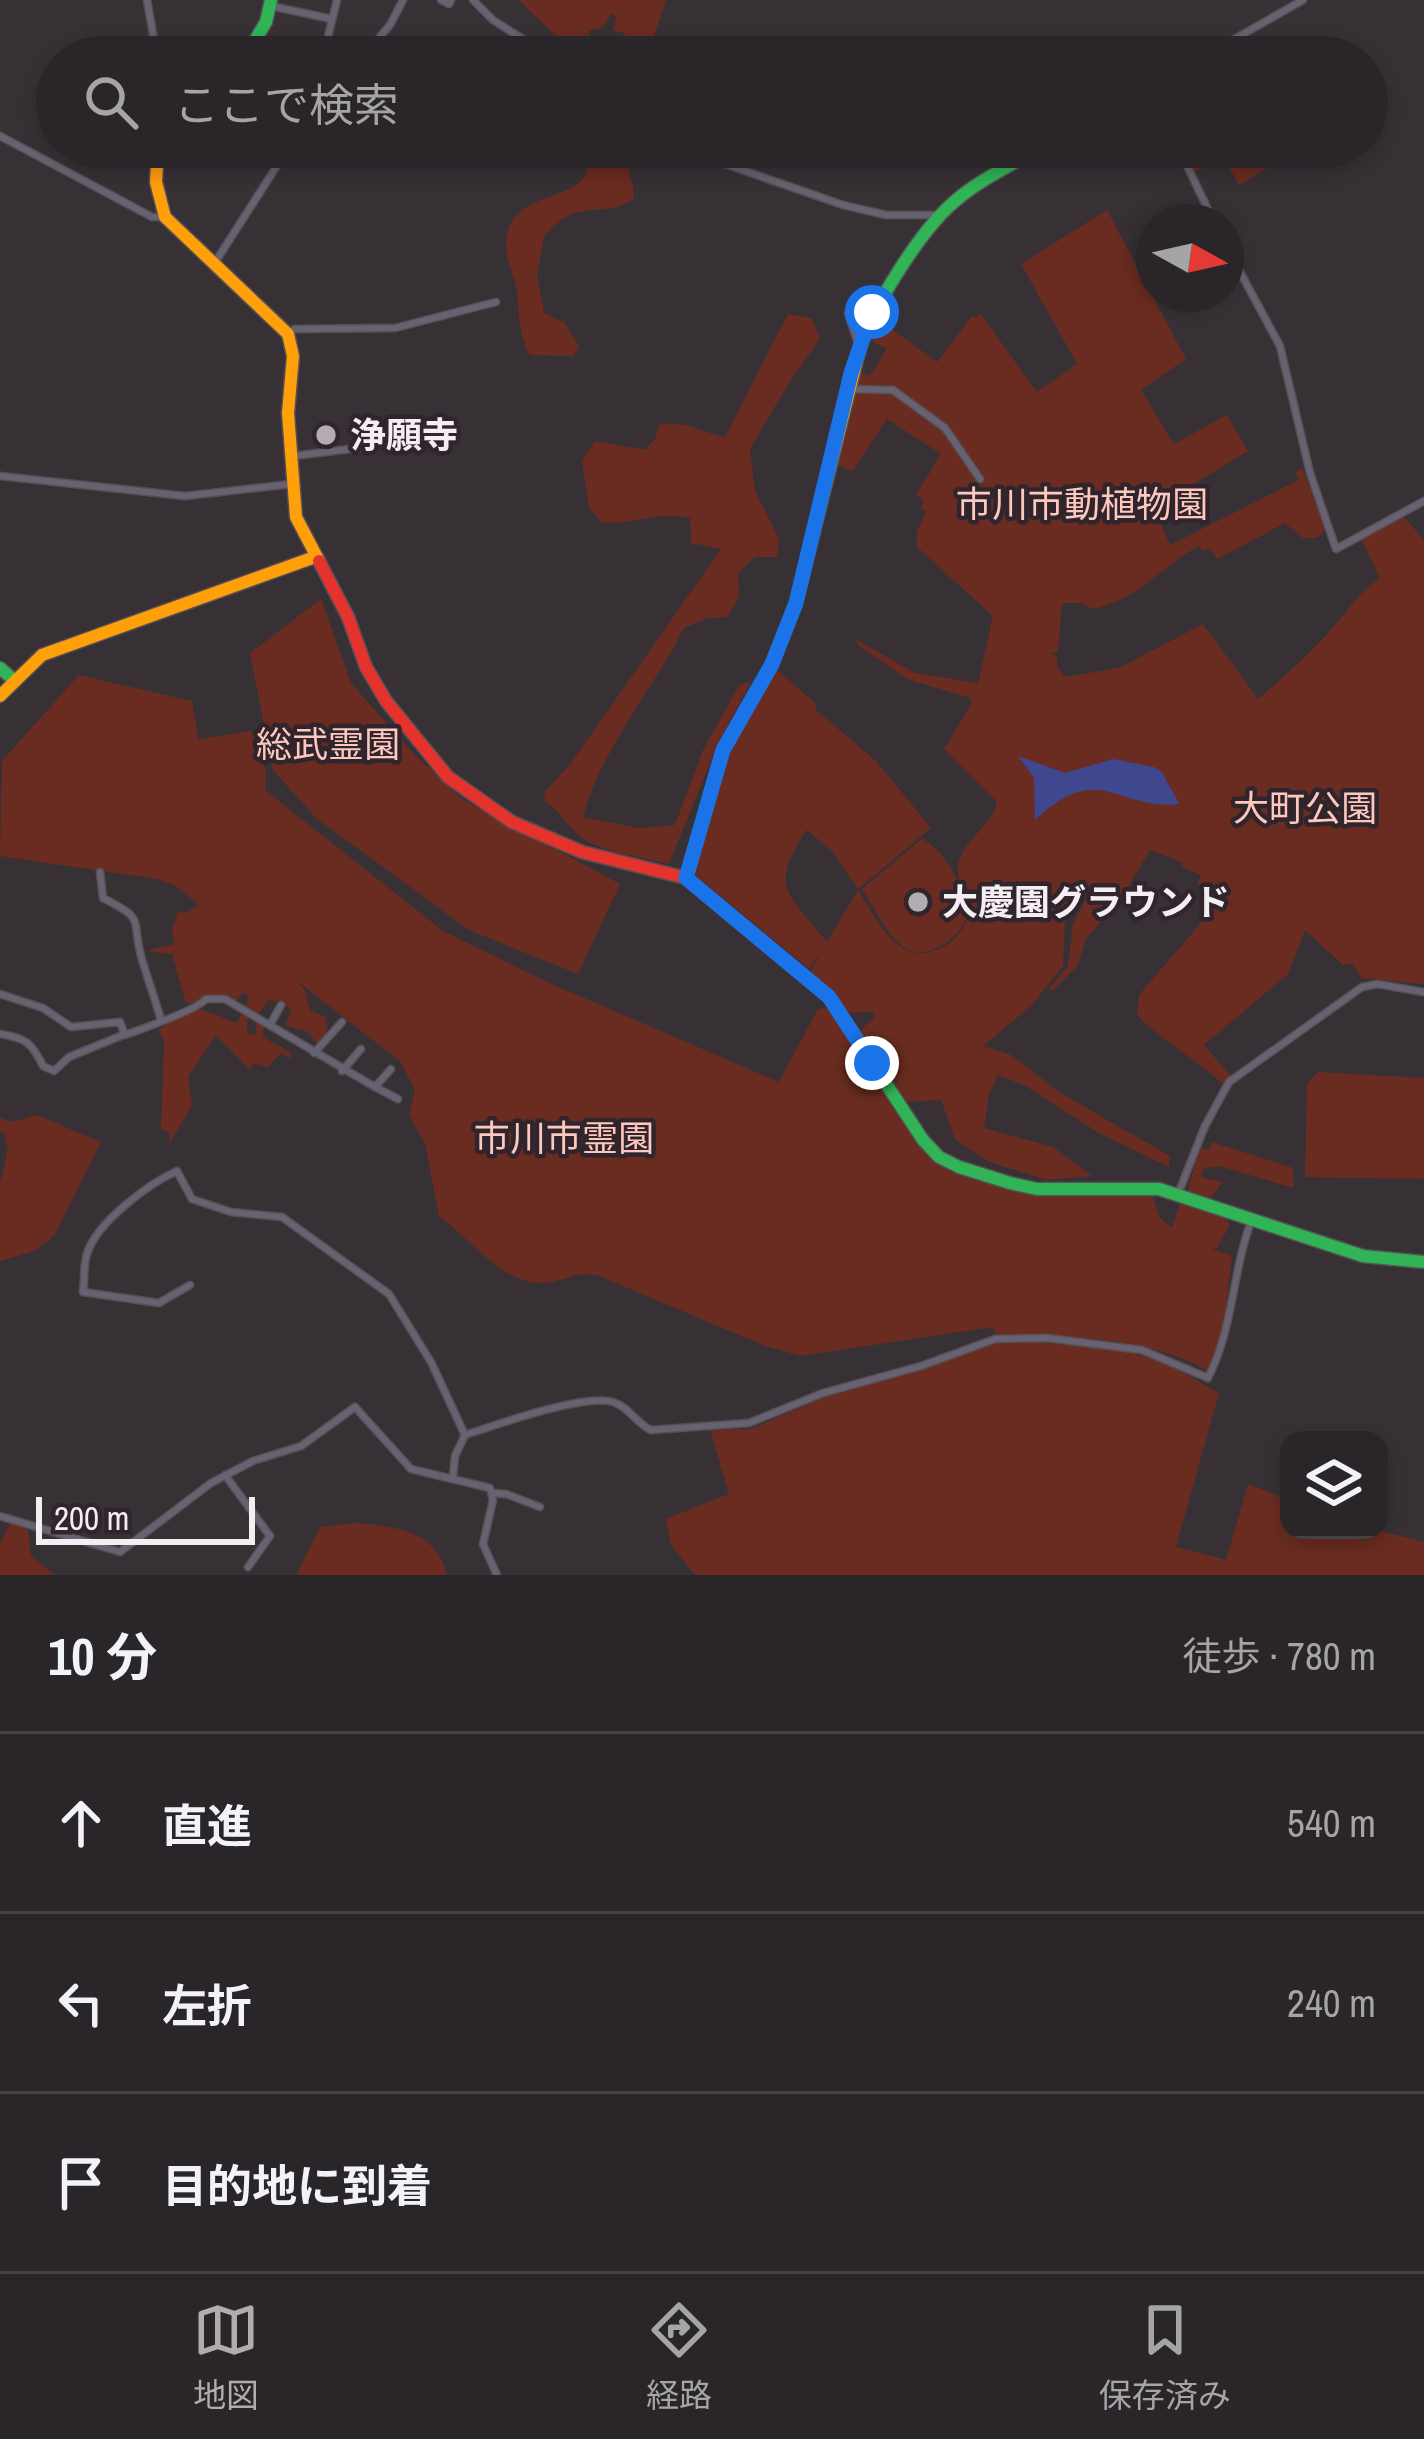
<!DOCTYPE html>
<html lang="ja">
<meta charset="utf-8">
<style>
body{margin:0;font-family:"Archivo Narrow","Noto Sans JP",sans-serif;background:#353134;color:#f1f3f6}
.controls{position:absolute;right:36px;bottom:36px;display:grid;overflow:hidden;border-radius:24px;box-shadow:0 6px 18px #0003}
.controls button{width:108px;height:108px;display:grid;place-items:center;padding:0;border:0;border-bottom:3px solid #454245;background:#292528;color:#f1f3f6;font:60px sans-serif}
.compass{position:absolute;left:1136px;top:204px;width:108px;height:108px;border-radius:50%;background:#292528;box-shadow:0 6px 18px #0003;rotate:98deg}
.scale{position:absolute;left:36px;bottom:30px;width:219px;box-sizing:border-box;padding-left:12px;border:6px solid #f4edf2;border-top:0;font-size:33px;line-height:42px;white-space:nowrap;color:#f4edf2;-webkit-text-stroke:9px #30252d;paint-order:stroke}
.stop{position:absolute;width:36px;height:36px;margin:-27px;border:9px solid #1a73e8;border-radius:50%;background:#fff}
.stop.end{background:#1a73e8;border-color:#fff;box-shadow:0 3px 12px #0008}
.list{margin:0;padding:0;list-style:none}
h2{display:flex;justify-content:space-between;align-items:center;height:156px;margin:0;padding:0 48px;font-size:51px}
h2 small{font-size:39px;font-weight:400;color:#a5a5a8}
.list li{display:grid;grid-template-columns:78px 1fr auto;gap:36px;align-items:center;box-sizing:border-box;height:180px;padding:0 48px;border-top:3px solid #454245}
.list b{display:block;font-size:45px;white-space:nowrap}
.list em{font-size:39px;font-style:normal;color:#a5a5a8}
.icon{flex:none;width:66px;height:66px;fill:none;stroke:currentColor;stroke-width:2;stroke-linecap:round;stroke-linejoin:round}
.map{position:relative;flex:none;width:1424px;height:1575px;overflow:hidden}
.search{position:absolute;background:#292528;box-shadow:0 6px 18px #0003;left:36px;right:36px;top:36px;height:132px;display:flex;align-items:center;gap:30px;box-sizing:border-box;padding:0 42px;border-radius:66px;color:#a5a5a8;font-size:45px}
.sheet{height:696px;background:#292528}
nav{display:flex;justify-content:space-around;align-items:center;box-sizing:border-box;height:168px;border-top:3px solid #454245;background:#292528;font-size:33px;color:#a5a5a8}
nav a{display:grid;justify-items:center;gap:6px}
nav .on{color:#b2abb0}
.map>svg:first-child{display:block}
</style>
<div class="map">
<svg width="1424" height="1575" viewBox="0 0 1424 1575">
<rect width="100%" height="100%" fill="#373136"/>
<g fill="#6a2c21">
<polygon points="519,0 666,0 647,57 615,57 615,44 626,34 613,30 616,16 612,13 603,27 588,31 591,40 586,57 577,57"/>
<path d="M588,147H630L624,154L634,190L633,200C601,220 577,195 544,237L537,274L544,313L565,323L579,347L573,356L530,355C518,333 520,315 517,291C515,277 506,260 506,246C506,191 571,203 585,175C589,167 587,156 588,147Z"/>
<polygon points="1224,147 1249,147 1252,152 1263,147 1300,148 1239,185 1224,158 1195,172 1190,163"/>
<path d="M1107,210L1186,359L1141,390L1174,444L1227,415L1248,451L1154,508L1170,545L1299,480L1295,472L1302,468L1326,530L1317,538H1303L1285,523L1217,559L1210,548L1203,551L1199,546C1155,570 1147,595 1094,609L1080,603H1062L1058,651L1050,654L1057,656V666L1065,677L1119,668L1203,624L1258,699C1285,676 1311,653 1334,626C1352,606 1357,594 1380,578L1361,539L1404,517L1424,540V984L1362,978L1352,964L1343,965L1305,930L1288,974L1204,1045L1231,1076L1223,1084C1205,1067 1144,1027 1137,1014L1139,995L1218,903L1198,884L1201,875L1182,867L1181,862L1150,850L1119,902L1086,938L1078,965L1052,991L1049,989L1068,966L1073,924L1090,890H1081L1065,921L1063,966L1030,1007L983,1046L1011,1055L1062,1094L1170,1156L1169,1167L1099,1133L1024,1085L998,1075L989,1095L984,1128L1053,1147L1092,1176L1047,1180L989,1162L955,1139L941,1100L889,1103L921,1147L951,1172L1032,1193L1152,1194L1159,1217L1172,1228L1181,1201L1225,1217L1230,1225L1217,1248L1212,1249L1232,1256L1224,1326L1208,1371C1146,1335 1066,1337 996,1336L993,1327L800,1356L765,1346L597,1275C571,1272 561,1283 541,1283C503,1284 468,1237 439,1216L425,1143L409,1115L415,1090L400,1061L297,981L305,991L310,1010L327,1018L326,1036L319,1045L306,1031L285,1026L291,1011L284,1003L268,1000L259,1014L246,1006L249,996L242,992L237,1001L229,996L204,995L202,1002L186,1003L172,954L146,951L175,944L172,932L178,912L186,913L199,905L176,886L157,879L0,856L2,761L79,675L192,701L198,739L252,731L266,772L265,790L443,931L547,982L779,1082L818,1009L827,1008L850,1040L874,1018L875,1012L846,1013L833,993L810,972L822,951L809,969L695,875L728,752L776,669L814,702L817,711L876,761L931,828L858,889L833,852L807,830C767,888 789,894 827,942L858,890C877,919 896,965 936,950C953,944 963,931 970,915C966,902 957,882 958,869C959,841 992,828 997,802L944,749L972,703L970,698L907,679L858,645L855,639L915,673L978,683L993,616L917,547V531L926,512L921,508L924,501L916,495L941,454L887,419L852,472L836,464L858,370L870,376L887,349L867,339L878,319L937,362L972,316L975,318L980,313L1037,392L1077,364L1021,264Z"/>
<path d="M788,314L812,318L820,339L790,381L750,449L755,491L779,539L777,557H755L738,573L739,596L728,617L708,618L684,628C652,691 601,749 583,817L639,828L675,825L703,750L740,684L751,682L717,745L669,864C642,857 610,854 585,840C569,830 561,811 544,800L545,792L571,763L721,549L691,543L690,518C659,510 632,526 601,522L589,508L582,460L595,441L645,450L655,439L659,425C683,419 701,432 725,437Z"/>
<polygon points="321,599 351,683 414,754 462,799 620,884 578,974 469,930 316,818 273,770 250,653"/>
<path d="M922,839C943,847 970,894 966,917C963,937 926,961 907,949C888,938 874,906 862,889Z"/>
<polygon points="201,1009 237,1023 243,1010 248,1012 247,1033 256,1035 255,1018 264,1022 263,1037 291,1053 292,1059 281,1053 268,1067 254,1063 250,1070 216,1035 188,1077 192,1105 168,1146 170,1133 161,1129 164,1042 159,1030 179,1016"/>
<polygon points="1318,1072 1424,1078 1424,1179 1305,1177 1307,1084"/>
<polygon points="37,1115 101,1142 54,1236 34,1251 0,1261 0,1184 8,1149 4,1132 0,1132 0,1118 12,1122"/>
<polygon points="1212,1142 1293,1168 1294,1188 1219,1166 1204,1168 1201,1177 1223,1182 1209,1200 1187,1192 1200,1148 1209,1150"/>
<polygon points="1030,1341 1126,1351 1164,1362 1219,1393 1176,1547 1226,1560 1248,1484 1289,1500 1289,1530 1377,1530 1424,1542 1424,1575 695,1575 671,1545 666,1519 729,1494 710,1430 751,1429 827,1396 995,1342"/>
<polygon points="11,1522 28,1530 31,1556 55,1575 0,1575 0,1543"/>
<path d="M357,1523C397,1527 436,1530 447,1575H296L320,1527Z"/>
</g>
<path fill="#3f478f" d="M1018,756L1065,773L1113,759L1154,767L1162,772L1179,804C1114,810 1100,759 1035,820L1034,778Z"/>
<g fill="none" stroke-linecap="round" stroke-linejoin="round">
<defs>
<g id="street">
<polyline points="147,0 157,57"/>
<polyline points="441,0 449,4 451,0"/>
<polyline points="473,0 493,20 551,57"/>
<polyline points="271,6 332,19"/>
<polyline points="256,43 286,42 294,48 324,53 337,0"/>
<polyline points="363,57 390,25 403,0"/>
<polyline points="1203,57 1303,0"/>
<polyline points="0,136 152,217 165,217"/>
<polyline points="676,147 843,205 886,215 941,215"/>
<polyline points="1178,147 1214,222"/>
<polyline points="1226,246 1280,346 1310,473 1336,549 1424,501"/>
<polyline points="214,264 289,147"/>
<polyline points="288,333 295,329 395,328 496,302"/>
<polyline points="859,346 848,313 857,305 872,312"/>
<polyline points="851,389 893,390 945,428 980,479"/>
<polyline points="293,456 366,447"/>
<polyline points="0,476 185,496 291,484"/>
<path d="M100,872L103,898C146,920 131,917 141,956C147,977 155,999 161,1020"/>
<path d="M0,994L43,1008L71,1027L120,1022L125,1035C142,1029 198,1009 206,999H225L375,1087L391,1069"/>
<polyline points="270,1025 281,1005"/>
<path d="M0,1034C26,1038 32,1043 43,1066L54,1071L69,1057L123,1035"/>
<polyline points="314,1053 342,1022"/>
<polyline points="342,1071 361,1049"/>
<polyline points="375,1087 398,1099"/>
<polyline points="1178,1194 1205,1126 1229,1082 1362,987 1377,984 1424,992"/>
<path d="M190,1285L159,1303L83,1292C85,1280 83,1266 87,1254C96,1223 148,1184 177,1171L192,1199L231,1212L282,1217L389,1294L431,1362L465,1435"/>
<polyline points="225,1475 270,1536 248,1567"/>
<path d="M453,1477L455,1456L465,1435C496,1425 585,1393 613,1402C629,1407 637,1424 651,1430L749,1423L823,1393L921,1366L995,1339L1047,1338L1142,1350L1208,1378C1234,1327 1232,1271 1252,1219"/>
<polyline points="493,1493 506,1494 540,1507"/>
<polyline points="0,1516 120,1552 211,1483 253,1461 301,1446 355,1407 411,1469 490,1488 493,1500 483,1544 497,1575"/>
</g>
<g id="fast">
<polyline points="245,57 266,22 271,0"/>
<path d="M859,352C870,310 920,231 954,202C978,180 1014,164 1042,147"/>
<polyline points="0,668 15,681"/>
<polyline points="699,889 829,997 923,1140 939,1157 959,1167 1010,1183 1037,1189 1159,1189 1363,1256 1424,1262"/>
</g>
<g id="slow">
<polyline points="158,147 156,182 165,217 288,334 293,356 288,413 296,517 319,561"/>
<polyline points="0,696 42,655 315,557"/>
<polyline points="686,878 723,750 772,664 796,603 859,352"/>
</g>
<polyline id="jam" points="319,561 348,617 366,667 386,701 448,777 512,822 582,852 686,878 699,889"/>
</defs>
<use href="#street" stroke="#545053" stroke-width="9"/>
<use href="#fast" stroke="#545053" stroke-width="15"/>
<use href="#slow" stroke="#545053" stroke-width="15"/>
<use href="#jam" stroke="#545053" stroke-width="15"/>
<use href="#street" stroke="#686171" stroke-width="6"/>
<use href="#fast" stroke="#30b455" stroke-width="12"/>
<use href="#slow" stroke="#ff9f0a" stroke-width="12"/>
<use href="#jam" stroke="#e5322d" stroke-width="12"/>
</g>
<g fill="none" stroke-linecap="round" stroke-linejoin="round">
<polyline stroke="#1a73e8" stroke-width="15" points="872,1063 829,997 686,878 723,750 772,664 796,603 851,373 872,312"/>
</g>
<g fill="#b2abb0" stroke="#30252d" stroke-width="4.5">
<circle cx="326" cy="435" r="12"/>
<circle cx="918" cy="902" r="12"/>
</g>
<g text-anchor="middle" stroke-width="9" stroke-linejoin="round" paint-order="stroke">
<g font-size="36" font-weight="bold" fill="#f4edf2" stroke="#30252d" text-anchor="start">
<text x="350" y="448">浄願寺</text>
<text x="942" y="915">大慶園グラウンド</text>
</g>
<g font-size="36" fill="#fec8bd" stroke="#30252d">
<text x="1082" y="517">市川市動植物園</text>
<text x="328" y="757">総武霊園</text>
<text x="1305" y="821">大町公園</text>
<text x="564" y="1151">市川市霊園</text>
</g>
</g>
</svg>
<div class="controls">
<button><svg class="icon" aria-label="layers" viewBox="0 0 24 24"><path d="M12 4l9 5-9 5-9-5zM3 14l9 5 9-5"/></svg></button>
</div>
<svg class="compass" viewBox="-18 -18 36 36"><path d="M0-13l5 13h-10z" fill="#e53935"/><path d="M0 13l5-13h-10z" fill="#a5a5a8"/></svg>
<div class="scale">200 m</div>
<div class="stop" style="left:872px;top:312px"></div>
<div class="stop end" style="left:872px;top:1063px"></div>
<div class="search"><svg class="icon" aria-label="search" viewBox="0 0 24 24"><circle cx="10" cy="10" r="6"/><path d="M15 15l6 6"/></svg>ここで検索</div>
</div>
<section class="sheet">
<h2>10 分<small>徒歩 · 780 m</small></h2>
<ul class="list">
<li><svg class="icon" aria-label="ahead" viewBox="0 0 24 24"><path d="M12 20V5M6 11l6-6 6 6"/></svg><div><b>直進</b></div><em>540 m</em></li>
<li><svg class="icon" aria-label="left" viewBox="0 0 24 24"><path d="M17 20v-9H6M10 6l-5 5 5 5"/></svg><div><b>左折</b></div><em>240 m</em></li>
<li><svg class="icon" aria-label="arrive" viewBox="0 0 24 24"><path d="M6 21V4h12l-3 4 3 4H6"/></svg><div><b>目的地に到着</b></div></li>
</ul>
</section>
<nav>
<a class="on"><svg class="icon" aria-label="map" viewBox="0 0 24 24"><path d="M3 6l6-2 6 2 6-2v14l-6 2-6-2-6 2zM9 4v14M15 6v14"/></svg>地図</a>
<a><svg class="icon" aria-label="directions" viewBox="0 0 24 24"><path d="M12 3l9 9-9 9-9-9zM9 14v-3h6M13 9l2 2-2 2"/></svg>経路</a>
<a><svg class="icon" aria-label="saved" viewBox="0 0 24 24"><path d="M7 4h10v16l-5-4-5 4z"/></svg>保存済み</a>
</nav>
